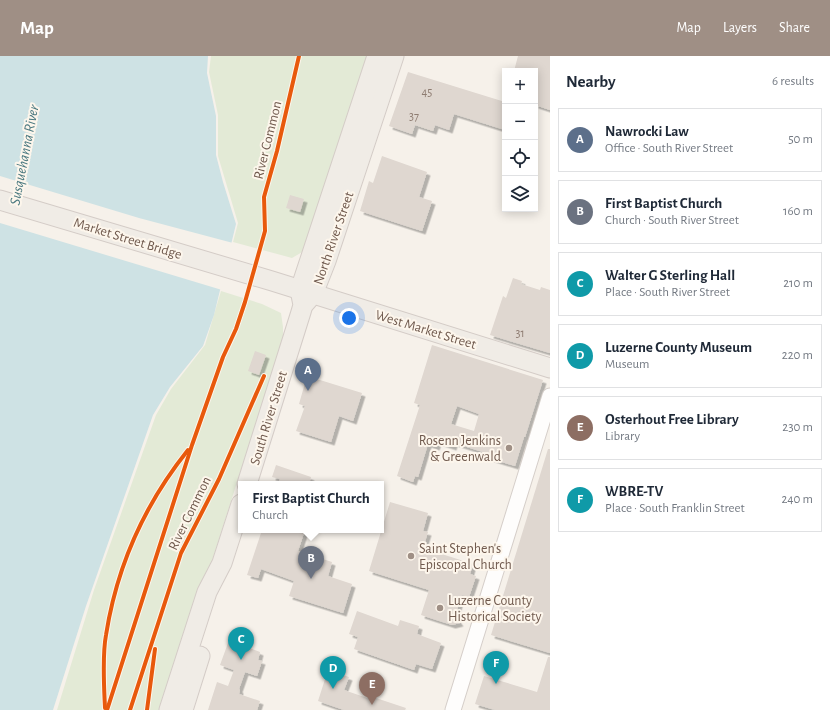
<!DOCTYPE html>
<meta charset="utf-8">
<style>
body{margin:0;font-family:"Alegreya Sans",sans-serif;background:#f6f6f7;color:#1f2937}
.controls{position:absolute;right:12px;top:12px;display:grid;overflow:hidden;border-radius:0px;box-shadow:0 2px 10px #0003}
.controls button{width:36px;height:36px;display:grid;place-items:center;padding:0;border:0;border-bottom:1px solid #e0e1e3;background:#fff;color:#1f2937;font:20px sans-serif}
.you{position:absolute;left:349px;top:262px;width:14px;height:14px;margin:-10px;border:3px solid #fff;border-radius:50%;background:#1a73e8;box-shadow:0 0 0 6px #1a73e833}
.badge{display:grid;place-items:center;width:26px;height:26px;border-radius:50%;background:#9f8f85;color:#fff;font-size:13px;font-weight:700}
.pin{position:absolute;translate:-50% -33px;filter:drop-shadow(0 1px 2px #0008)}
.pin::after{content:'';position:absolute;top:21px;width:14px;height:12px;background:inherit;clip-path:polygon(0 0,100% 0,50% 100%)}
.popup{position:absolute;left:238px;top:425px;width:146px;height:52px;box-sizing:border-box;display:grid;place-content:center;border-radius:0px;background:#fff;filter:drop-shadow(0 1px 3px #0005);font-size:13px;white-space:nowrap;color:#747a83}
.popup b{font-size:15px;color:#1f2937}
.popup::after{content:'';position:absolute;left:50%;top:100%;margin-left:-8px;border:8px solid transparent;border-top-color:#fff}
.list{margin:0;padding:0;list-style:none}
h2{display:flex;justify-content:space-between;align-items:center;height:52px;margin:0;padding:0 16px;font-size:17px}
h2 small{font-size:13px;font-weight:400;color:#747a83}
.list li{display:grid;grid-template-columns:26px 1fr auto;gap:12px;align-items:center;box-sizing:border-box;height:64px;margin:0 8px 8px;padding:0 8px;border:1px solid #e0e1e3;border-radius:0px}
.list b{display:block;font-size:15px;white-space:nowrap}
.list p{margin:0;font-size:13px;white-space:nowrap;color:#747a83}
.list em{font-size:13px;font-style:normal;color:#747a83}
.icon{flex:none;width:22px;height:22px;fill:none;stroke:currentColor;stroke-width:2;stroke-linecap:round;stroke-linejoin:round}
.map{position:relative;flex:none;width:550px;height:654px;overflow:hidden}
header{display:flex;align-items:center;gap:24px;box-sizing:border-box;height:56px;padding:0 20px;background:#9f8f85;color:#fff}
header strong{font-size:19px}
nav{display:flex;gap:22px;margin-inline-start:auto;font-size:14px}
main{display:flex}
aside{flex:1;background:#fff}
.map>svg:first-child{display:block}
</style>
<header>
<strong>Map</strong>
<nav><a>Map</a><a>Layers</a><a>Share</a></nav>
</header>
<main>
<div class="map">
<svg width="550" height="654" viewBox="0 0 550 654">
<defs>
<filter id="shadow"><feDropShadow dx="3.5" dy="3.5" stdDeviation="0" flood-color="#0004"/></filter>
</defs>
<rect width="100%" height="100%" fill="#f6f1ea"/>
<g fill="#e3ead6">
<polygon points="211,0 374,0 304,195 292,202 233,186 238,167 218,100 218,59 209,16"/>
<polygon points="221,235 262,248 281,257 283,271 283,281 165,654 57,654 94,534 156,359 171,333 205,289"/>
</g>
<polygon fill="#cee2e4" points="0,0 208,0 207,17 216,60 216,99 223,126 236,168 214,259 203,290 170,331 153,359 86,550 53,654 0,654"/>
<polygon fill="#f6f1ea" points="0,120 139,162 233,187 222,234 0,167"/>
<g fill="#dfd7d0" fill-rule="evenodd" filter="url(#shadow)">
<polygon points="518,0 550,0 550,54 535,49 535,15 514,15"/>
<polygon points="408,16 505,46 505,74 454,58 449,74 435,69 433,75 415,69 412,78 389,70"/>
<polygon points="382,100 427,116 419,141 432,145 422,175 360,155 369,125 373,127"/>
<polygon points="290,139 304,143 300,156 286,152"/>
<polygon points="513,222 522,225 521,228 540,234 541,231 550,234 550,297 490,279 503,240 506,242"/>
<path d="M432,289L543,324L525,381H524L515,410L482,400L483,396L454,387L453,391L438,386L436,391L428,388L418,421L415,420L413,426L397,420L420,349L414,347ZM457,350L479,358L474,375L451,368Z"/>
<polygon points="255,295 266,299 259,319 248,315"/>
<polygon points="307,320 362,337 353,365 339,360 331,386 296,375 305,350 299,348"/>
<polygon points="548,393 550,393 550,597 491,579"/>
<polygon points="276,409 311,421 309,428 278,428 280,423 272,421"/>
<polygon points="390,446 428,457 423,475 428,476 423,492 473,508 470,518 476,520 469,541 462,539 455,560 460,567 452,569 421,559 429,534 369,515"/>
<polygon points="262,474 305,474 298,495 332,506 328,520 352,528 343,557 289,540 294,525 261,513 258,522 247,519"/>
<polygon points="357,555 398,570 400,564 419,570 417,578 441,587 432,613 416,608 414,614 354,593 358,581 349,578"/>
<polygon points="228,587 241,592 242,589 260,596 258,604 262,605 257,620 245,616 239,633 240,634 239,638 260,645 257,654 208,654 217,626 228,630 234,614 220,609"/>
<polygon points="548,601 550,601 550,654 495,654 475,648 484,620 537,636"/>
<polygon points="328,614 349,621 344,634 370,643 370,640 406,652 405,654 344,654 318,645"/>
</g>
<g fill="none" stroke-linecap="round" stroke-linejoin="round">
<defs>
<polyline id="minor" points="453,654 550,340"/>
<g id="major">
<polyline points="0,144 272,225 550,312"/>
<polyline points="305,247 313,238 326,205 394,0"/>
<polyline points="247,428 301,256 303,249 300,234 377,0"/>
<polyline points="169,654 207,536 222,507 241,448"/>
<polyline points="183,654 200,600"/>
</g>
</defs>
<use href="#minor" stroke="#d5cec9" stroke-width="17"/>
<use href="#major" stroke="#d4ccc7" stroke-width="21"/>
<use href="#minor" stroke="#fefdfc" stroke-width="15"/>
<use href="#major" stroke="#f0ece6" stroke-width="19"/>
<defs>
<g id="cycleway">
<path d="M105,652C104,630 102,600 106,579C117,509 144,449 188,394"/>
<polyline points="107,654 192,389 223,301 236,273 245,246 265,175 264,141 277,95 299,0"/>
<polyline points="130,654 181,497 219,423 264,320"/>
<polyline points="147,654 155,593"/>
</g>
</defs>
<use href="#cycleway" stroke="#fdf6ec" stroke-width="6"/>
<use href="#cycleway" stroke="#e8590c" stroke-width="4"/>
</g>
<g fill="#9f8f85" stroke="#fdf6ec" stroke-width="1.5">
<circle cx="509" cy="392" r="4"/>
<circle cx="411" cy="500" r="4"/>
<circle cx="440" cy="552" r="4"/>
</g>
<g text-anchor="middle" stroke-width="4" stroke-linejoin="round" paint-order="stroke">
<g font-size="12" fill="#8e7c71">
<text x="427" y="40">45</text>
<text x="414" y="64">37</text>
<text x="520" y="281">31</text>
</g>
<g font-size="14" fill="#705a4e" stroke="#fdf6ec">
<text transform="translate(267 84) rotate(-76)" y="5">River Common</text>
<text transform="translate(128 182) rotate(17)" y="5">Market Street Bridge</text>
<text transform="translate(333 182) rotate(-71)" y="5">North River Street</text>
<text transform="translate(426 273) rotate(17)" y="5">West Market Street</text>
<text transform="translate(268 362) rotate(-73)" y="5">South River Street</text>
<text transform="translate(189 457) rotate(-64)" y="5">River Common</text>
</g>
<g font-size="14" fill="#705a4e" stroke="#fdf6ec" text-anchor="start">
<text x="501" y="389" text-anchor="end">Rosenn Jenkins<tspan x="501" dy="16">&amp; Greenwald</tspan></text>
<text x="419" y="497">Saint Stephen's<tspan x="419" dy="16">Episcopal Church</tspan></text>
<text x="448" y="549">Luzerne County<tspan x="448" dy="16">Historical Society</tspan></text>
</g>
<g font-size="15" font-style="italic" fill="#4b7980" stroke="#fdf6ec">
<text transform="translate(24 99) rotate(-79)" y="5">Susquehanna River</text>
</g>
</g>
</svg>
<div class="controls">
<button>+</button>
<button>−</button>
<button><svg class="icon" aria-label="locate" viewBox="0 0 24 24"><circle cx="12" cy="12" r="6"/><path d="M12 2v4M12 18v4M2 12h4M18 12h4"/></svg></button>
<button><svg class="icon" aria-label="layers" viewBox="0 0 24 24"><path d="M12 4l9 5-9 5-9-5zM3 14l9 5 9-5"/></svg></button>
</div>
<div class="you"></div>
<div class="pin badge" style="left:308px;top:335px;background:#5c6f8a">A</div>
<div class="pin badge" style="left:311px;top:523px;background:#6b7280">B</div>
<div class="popup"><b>First Baptist Church</b>Church</div>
<div class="pin badge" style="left:241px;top:604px;background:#0f9aa8">C</div>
<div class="pin badge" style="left:333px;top:633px;background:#0f9aa8">D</div>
<div class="pin badge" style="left:372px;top:649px;background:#8d6e63">E</div>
<div class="pin badge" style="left:496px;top:628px;background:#0f9aa8">F</div>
</div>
<aside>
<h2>Nearby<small>6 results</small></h2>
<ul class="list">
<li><span class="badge" style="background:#5c6f8a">A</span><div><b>Nawrocki Law</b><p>Office · South River Street</p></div><em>50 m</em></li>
<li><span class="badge" style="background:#6b7280">B</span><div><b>First Baptist Church</b><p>Church · South River Street</p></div><em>160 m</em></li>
<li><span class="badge" style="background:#0f9aa8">C</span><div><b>Walter G Sterling Hall</b><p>Place · South River Street</p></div><em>210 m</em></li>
<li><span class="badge" style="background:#0f9aa8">D</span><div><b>Luzerne County Museum</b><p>Museum</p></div><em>220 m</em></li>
<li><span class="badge" style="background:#8d6e63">E</span><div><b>Osterhout Free Library</b><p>Library</p></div><em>230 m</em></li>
<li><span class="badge" style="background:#0f9aa8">F</span><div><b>WBRE-TV</b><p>Place · South Franklin Street</p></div><em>240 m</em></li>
</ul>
</aside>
</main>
